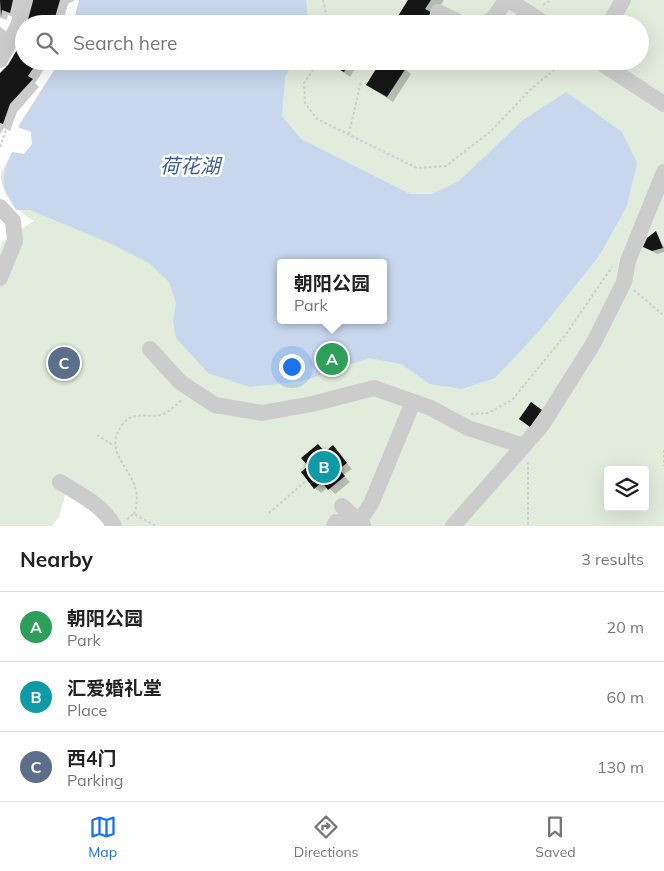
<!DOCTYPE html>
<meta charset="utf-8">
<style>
body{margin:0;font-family:Mulish,"Noto Sans SC",sans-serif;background:#f6f6f6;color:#222}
.controls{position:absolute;right:15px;bottom:15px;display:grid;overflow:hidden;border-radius:5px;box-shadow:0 5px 20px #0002}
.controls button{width:45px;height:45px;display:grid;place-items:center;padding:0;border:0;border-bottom:1px solid #e0e0e0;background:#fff;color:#222;font:25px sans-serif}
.you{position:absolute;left:291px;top:366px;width:18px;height:18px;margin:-12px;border:4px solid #fff;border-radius:50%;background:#1a73e8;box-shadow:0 0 0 8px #1a73e833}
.badge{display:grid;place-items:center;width:32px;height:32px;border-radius:50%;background:#1a73e8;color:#fff;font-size:16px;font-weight:700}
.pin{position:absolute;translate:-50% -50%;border:2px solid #fff;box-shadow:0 1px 5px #0006}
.popup{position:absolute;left:277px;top:259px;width:110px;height:65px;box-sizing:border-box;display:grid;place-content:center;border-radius:5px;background:#fff;filter:drop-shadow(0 1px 4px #0005);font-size:16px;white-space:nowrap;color:#767676}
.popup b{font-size:19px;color:#222}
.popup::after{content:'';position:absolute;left:50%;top:100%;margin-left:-10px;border:10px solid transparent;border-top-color:#fff}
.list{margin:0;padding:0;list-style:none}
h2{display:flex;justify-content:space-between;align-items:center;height:65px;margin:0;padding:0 20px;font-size:21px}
h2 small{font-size:16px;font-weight:400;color:#767676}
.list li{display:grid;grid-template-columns:32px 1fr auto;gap:15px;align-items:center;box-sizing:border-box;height:70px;padding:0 20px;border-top:1px solid #e0e0e0}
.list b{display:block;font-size:19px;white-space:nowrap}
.list p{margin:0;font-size:16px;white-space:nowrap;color:#767676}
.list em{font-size:16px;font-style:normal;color:#767676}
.icon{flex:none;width:28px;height:28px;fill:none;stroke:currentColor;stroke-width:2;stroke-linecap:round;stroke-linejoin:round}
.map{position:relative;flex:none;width:664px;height:526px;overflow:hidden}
.search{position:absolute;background:#fff;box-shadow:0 5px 20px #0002;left:15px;right:15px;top:15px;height:55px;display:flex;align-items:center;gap:12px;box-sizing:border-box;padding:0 18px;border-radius:28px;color:#767676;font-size:19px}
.sheet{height:275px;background:#fff}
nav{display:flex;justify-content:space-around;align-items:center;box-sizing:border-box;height:70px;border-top:1px solid #e0e0e0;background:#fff;font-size:14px;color:#767676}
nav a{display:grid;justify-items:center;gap:2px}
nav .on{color:#1a73e8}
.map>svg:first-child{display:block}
</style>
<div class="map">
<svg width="664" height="526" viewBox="0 0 664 526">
<rect width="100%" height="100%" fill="#fff"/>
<path fill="#e2ecdc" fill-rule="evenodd" d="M80,0H664V526H105L106,521L66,493L59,517L52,526H0V249L2,242L34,221C18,212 0,195 1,173C4,166 9,159 12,152L24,154L32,145L31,132L18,127L60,61H640V24H75ZM281,263H383V320H281ZM608,470H645V507H608Z"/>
<g fill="#c8d7ed" fill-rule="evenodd">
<polygon points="79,0 306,0 308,24 73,24"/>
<path d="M60,61H294L285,77L282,116L301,139L410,194H432L459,181L523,120L566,92L622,132L637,163L627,206L599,256L540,330L495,378L462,389L430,384L401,364L369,358L303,381L250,387L208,373L176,338L173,322L176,303L169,282L149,263L114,245L30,210H16C0,184 0,180 12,152L24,154L32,144L31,132L18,127ZM281,263H383V320H281Z"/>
</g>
<g fill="#0003">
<polygon points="0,0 20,0 15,18 8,15 7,20 0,18"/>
<polygon points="33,0 75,0 68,4 62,24 30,24 27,21"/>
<polygon points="410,0 444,0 433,16 437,21 435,24 394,24"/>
<polygon points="366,19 376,24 363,24"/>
<polygon points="0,27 13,36 0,67"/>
<polygon points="24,61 49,61 35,83 39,87 17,112 10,131 4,128 0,134 0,75"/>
<polygon points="339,61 360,61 350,77 336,67"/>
<polygon points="405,69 411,74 393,102 367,85"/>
<polygon points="656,233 664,247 664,252 657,254 645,247"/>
<polygon points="338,452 352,469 343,475 350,482 335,494 328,487 321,493 315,488 326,453"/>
</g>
<g fill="#161616">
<polygon points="0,0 13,0 10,13 2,10 1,17"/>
<polygon points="32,0 60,0 53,24 35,24 26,21"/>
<polygon points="408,0 431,0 425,9 431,12 423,24 393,24"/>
<polygon points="24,38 24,61 38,61 28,76 33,79 10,104 3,124 0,123 0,73 8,65"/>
<polygon points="338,61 351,61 344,72 334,67"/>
<polygon points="381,61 396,61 406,68 387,97 366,85"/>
<polygon points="656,231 663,248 652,251 643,247 647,238"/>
<polygon points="531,402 542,410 530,427 519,419"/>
<polygon points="318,444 325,452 333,445 347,463 339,469 345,476 328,490 322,482 314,489 301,472 308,466 301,458"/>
</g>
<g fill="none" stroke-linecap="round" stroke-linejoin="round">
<g stroke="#ccc" stroke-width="2" stroke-dasharray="2.5 2.5" stroke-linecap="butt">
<polyline points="323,0 328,24"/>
<polyline points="543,5 551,0"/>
<polyline points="60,24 69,0"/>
<polyline points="319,61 304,83 305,103 317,119 417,168 446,166 491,131 532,88 554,70 579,61"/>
<polyline points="349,134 361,81"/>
<polyline points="0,147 12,113 39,76 43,61"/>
<polyline points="634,290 664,316"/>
<polyline points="471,414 488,413 512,400 566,334 612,267"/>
<polyline points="97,435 113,445"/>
<polyline points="664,450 664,466"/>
<polyline points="528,462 528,526"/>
<polyline points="269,513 307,480"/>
<path d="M134,514C149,472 98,460 122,425C133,410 146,418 161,415C168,413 177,404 183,399"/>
<polyline points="127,519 134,514 156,526"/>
</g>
<g stroke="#ccc" stroke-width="16">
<polyline points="509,0 545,24"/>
<polyline points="438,12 462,24"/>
<polyline points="483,24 493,19 506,0"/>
<polyline points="609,24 623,0"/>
<polyline points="0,60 18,26 25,0"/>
<polyline points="598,61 664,104"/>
<polyline points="0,207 13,221 15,241 0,278"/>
<polyline points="150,349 180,382 215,405 262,413 312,404 374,388 431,408 468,428 524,446"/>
<path d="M60,482C79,494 103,505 114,526"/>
<polyline points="342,506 363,525"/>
<polyline points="334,526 336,522 359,521 371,504 413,402"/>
<polyline points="453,526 542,425 593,344 624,282 628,261 664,172"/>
</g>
</g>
<g text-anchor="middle" stroke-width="5" stroke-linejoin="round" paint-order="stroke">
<g font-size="20" font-style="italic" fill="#3a6093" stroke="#fff">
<text x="190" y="173">荷花湖</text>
</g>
</g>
</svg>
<div class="controls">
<button><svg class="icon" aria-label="layers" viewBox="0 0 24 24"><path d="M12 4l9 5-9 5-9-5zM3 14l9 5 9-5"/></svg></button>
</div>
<div class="you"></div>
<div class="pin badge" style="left:332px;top:359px;background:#2e9e5b">A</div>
<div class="popup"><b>朝阳公园</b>Park</div>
<div class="pin badge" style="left:324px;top:467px;background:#0f9aa8">B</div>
<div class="pin badge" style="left:64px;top:363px;background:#5c6f8a">C</div>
<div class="search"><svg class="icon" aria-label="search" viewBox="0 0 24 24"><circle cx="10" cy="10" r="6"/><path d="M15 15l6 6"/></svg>Search here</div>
</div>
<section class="sheet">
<h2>Nearby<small>3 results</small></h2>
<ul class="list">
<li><span class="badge" style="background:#2e9e5b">A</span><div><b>朝阳公园</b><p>Park</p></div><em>20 m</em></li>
<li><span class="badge" style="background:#0f9aa8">B</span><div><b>汇爱婚礼堂</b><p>Place</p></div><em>60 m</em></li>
<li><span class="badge" style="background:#5c6f8a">C</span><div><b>西4门</b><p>Parking</p></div><em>130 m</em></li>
</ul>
</section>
<nav>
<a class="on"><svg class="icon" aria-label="map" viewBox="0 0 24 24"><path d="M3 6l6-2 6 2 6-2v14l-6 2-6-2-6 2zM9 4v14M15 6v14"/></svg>Map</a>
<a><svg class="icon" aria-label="directions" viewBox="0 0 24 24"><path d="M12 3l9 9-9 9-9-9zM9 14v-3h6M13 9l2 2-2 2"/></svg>Directions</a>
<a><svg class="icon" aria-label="saved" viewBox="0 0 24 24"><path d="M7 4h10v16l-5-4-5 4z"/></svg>Saved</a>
</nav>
